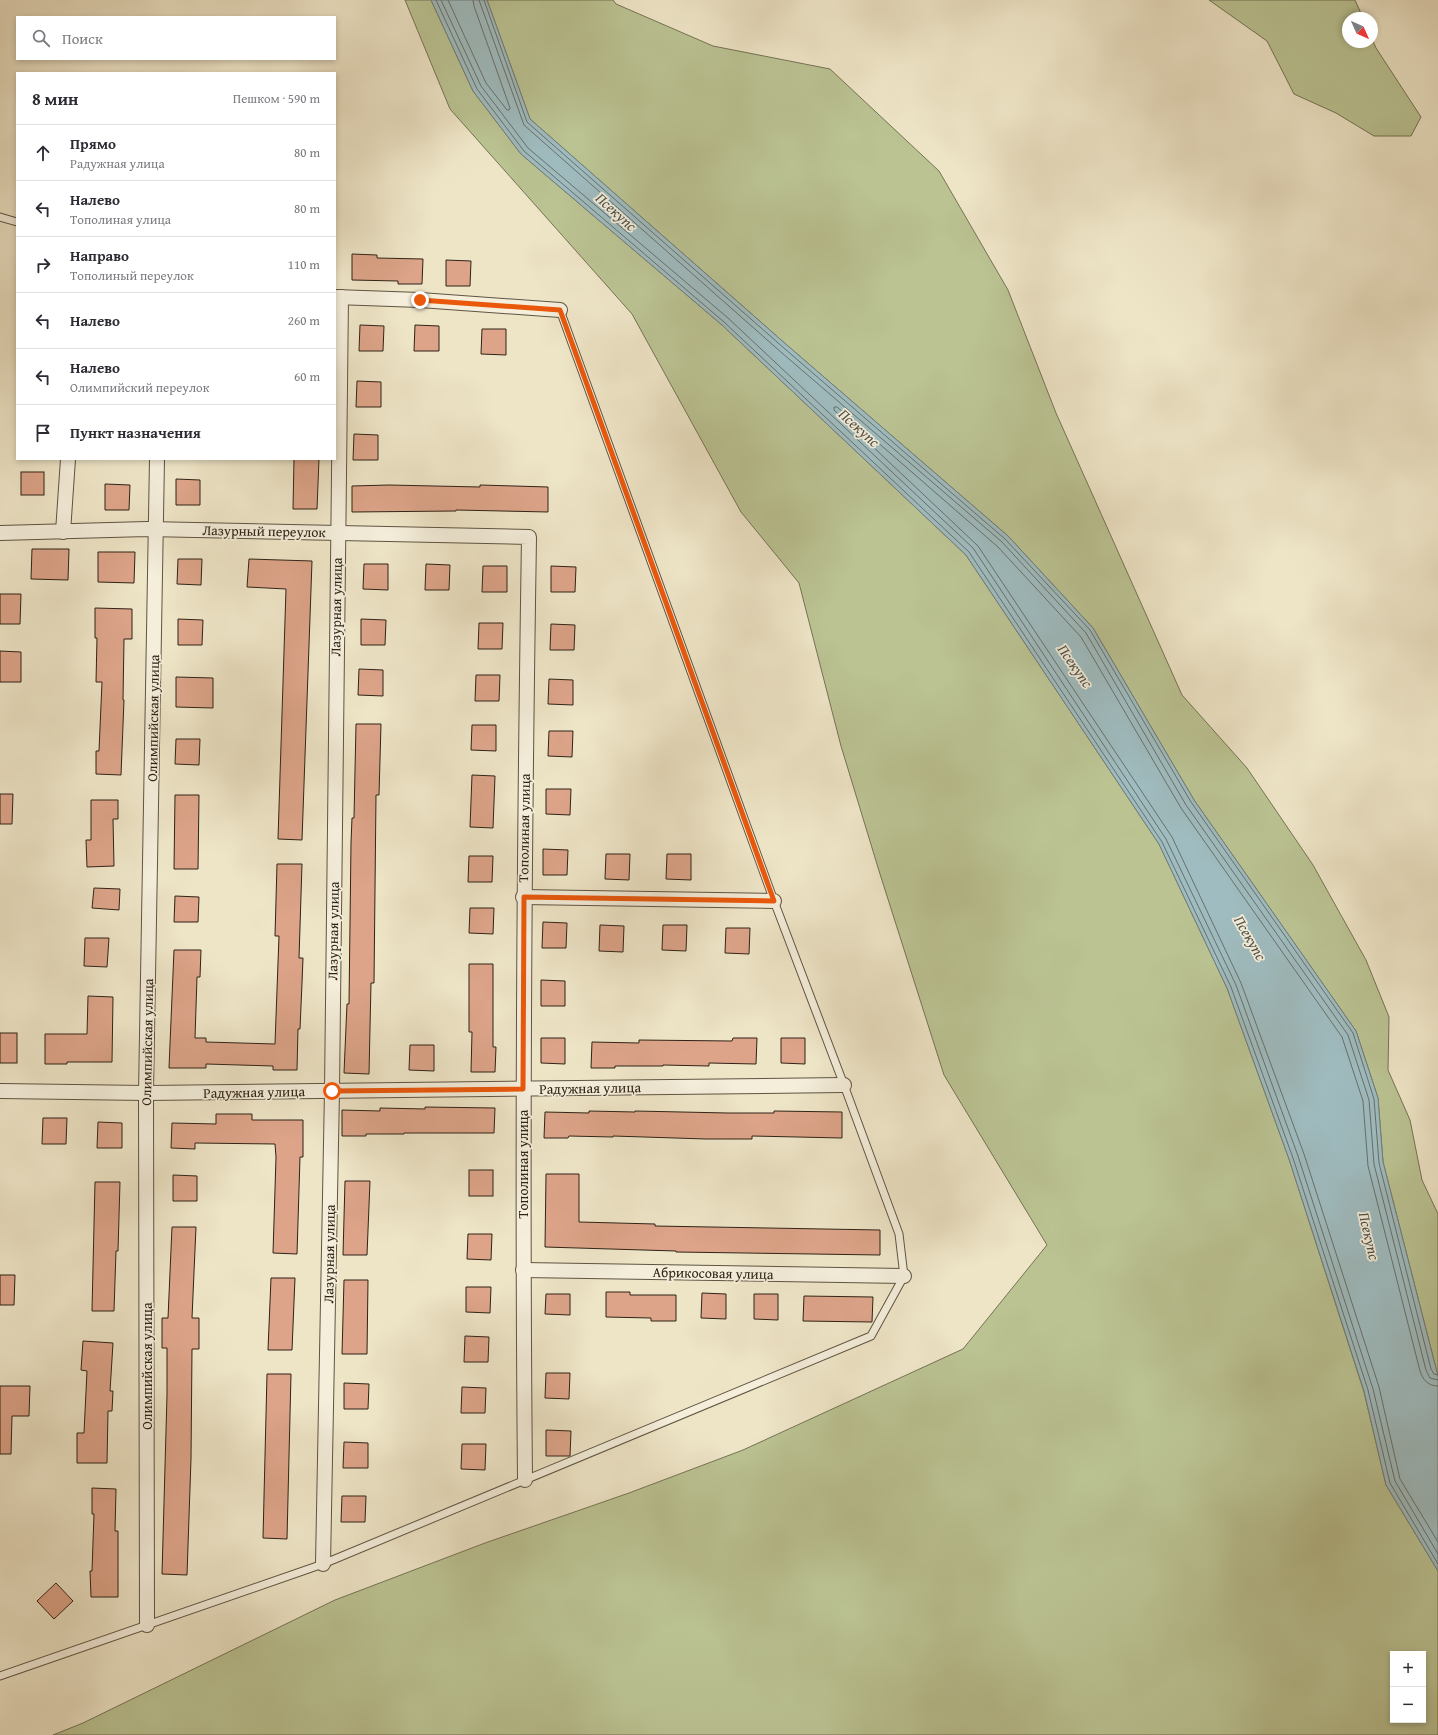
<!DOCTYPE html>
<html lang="ru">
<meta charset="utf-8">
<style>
body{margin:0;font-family:"Gentium Book Plus",serif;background:#f2f2f3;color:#2b2b33}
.controls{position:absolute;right:12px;bottom:12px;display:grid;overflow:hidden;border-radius:0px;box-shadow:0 2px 6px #0003}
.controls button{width:36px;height:36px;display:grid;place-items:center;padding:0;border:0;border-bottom:1px solid #e1e1e2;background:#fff;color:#2b2b33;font:20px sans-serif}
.compass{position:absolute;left:1342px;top:12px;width:36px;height:36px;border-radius:50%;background:#fff;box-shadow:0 2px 6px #0003;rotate:135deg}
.stop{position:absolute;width:12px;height:12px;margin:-9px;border:3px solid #ea580c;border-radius:50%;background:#fff}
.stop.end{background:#ea580c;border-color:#fff;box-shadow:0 1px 4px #0008}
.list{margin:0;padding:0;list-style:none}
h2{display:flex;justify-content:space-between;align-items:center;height:52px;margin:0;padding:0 16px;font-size:17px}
h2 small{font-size:13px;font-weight:400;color:#7c7c81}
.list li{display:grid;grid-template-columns:26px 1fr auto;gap:12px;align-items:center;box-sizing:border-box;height:56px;padding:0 16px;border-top:1px solid #e1e1e2}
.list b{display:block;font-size:15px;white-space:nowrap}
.list p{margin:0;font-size:13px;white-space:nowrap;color:#7c7c81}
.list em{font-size:13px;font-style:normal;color:#7c7c81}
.icon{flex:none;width:22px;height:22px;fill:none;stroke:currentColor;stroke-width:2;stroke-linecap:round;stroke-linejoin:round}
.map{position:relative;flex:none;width:1438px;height:1735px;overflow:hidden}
.search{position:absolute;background:#fff;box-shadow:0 2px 6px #0003;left:16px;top:16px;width:320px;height:44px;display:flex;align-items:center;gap:10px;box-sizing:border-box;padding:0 14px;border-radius:0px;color:#7c7c81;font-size:15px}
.panel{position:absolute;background:#fff;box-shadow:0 2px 6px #0003;left:16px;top:72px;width:320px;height:388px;border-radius:0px}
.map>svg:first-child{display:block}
</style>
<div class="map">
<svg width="1438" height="1735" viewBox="0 0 1438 1735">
<rect width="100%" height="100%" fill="#eee5c7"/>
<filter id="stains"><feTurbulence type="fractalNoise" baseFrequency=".005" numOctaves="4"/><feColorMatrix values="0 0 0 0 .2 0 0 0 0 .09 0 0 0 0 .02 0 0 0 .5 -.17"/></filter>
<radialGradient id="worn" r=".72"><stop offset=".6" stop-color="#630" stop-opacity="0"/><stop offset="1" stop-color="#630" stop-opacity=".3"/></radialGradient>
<g fill="#bbc393" stroke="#757354" fill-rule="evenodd">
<path d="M405,0H431L473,91L521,154L722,325L966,555L1159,844L1227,988L1289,1159L1364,1392L1386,1485L1438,1571V1735H53L83,1723L335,1600L485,1543L629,1493L743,1450L963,1349L1047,1245L944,1075L880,874L841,746L799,583L741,512L632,314L450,109ZM1393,1654H1423V1720H1393Z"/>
<polygon points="487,0 613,0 616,4 713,46 830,69 939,171 1008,290 1056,413 1182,695 1247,768 1313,865 1366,960 1389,1017 1388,1070 1410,1120 1422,1180 1438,1214 1438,1376 1383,1162 1378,1098 1356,1031 1194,800 1093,628 1008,536 788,346 530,119"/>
<polygon points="1209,0 1355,0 1363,18 1348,18 1348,42 1372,42 1372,39 1376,48 1421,117 1411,136 1374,136 1336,113 1294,94 1267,41"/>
</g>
<polygon fill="#9fbcc0" stroke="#727f7c" points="431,0 487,0 530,119 788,346 1008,536 1093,628 1194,800 1356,1031 1378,1098 1383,1162 1438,1376 1438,1571 1386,1485 1364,1391 1289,1159 1227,988 1159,844 966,555 722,325 521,154 473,91"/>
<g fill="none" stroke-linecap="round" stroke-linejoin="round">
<g stroke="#67706b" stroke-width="1">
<polyline points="436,0 477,89 524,151 724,322 969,552 1162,842 1231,987 1293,1158 1368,1390 1390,1483 1438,1564"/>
<polyline points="441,0 481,86 528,148 728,318 973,548 1166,839 1236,985 1298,1156 1373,1389 1395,1481 1438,1554"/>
<polyline points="448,0 486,83 507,110 509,110 510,108 474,6 473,0"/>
<polyline points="479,0 524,125 782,353 1002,542 1086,633 1186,805 1348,1035 1369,1100 1374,1164 1426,1370 1430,1378 1438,1380"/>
<polyline points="484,0 527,122 785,349 1005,539 1090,630 1191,802 1353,1033 1374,1099 1379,1163 1431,1369 1434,1374 1438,1375"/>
<path d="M1438,1386C1428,1386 1423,1380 1420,1371L1368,1166L1363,1101L1342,1037L1181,808L1081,637L998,547L837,407H834V410L978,546L1172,837L1241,983L1304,1154L1379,1387L1400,1479L1438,1542"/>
</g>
</g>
<g fill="#dda489" stroke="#2f2316">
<polygon points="352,254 377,255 377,258 423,259 422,284 398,284 398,281 352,280"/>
<polygon points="446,260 471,261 470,286 446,286"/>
<polygon points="360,325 384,326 383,351 359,351"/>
<polygon points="415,325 439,326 439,351 414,351"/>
<polygon points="482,329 506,329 506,355 481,354"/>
<polygon points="357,381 381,382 381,407 356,407"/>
<polygon points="354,434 378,435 378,460 353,460"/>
<polygon points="294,459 319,459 317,509 293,509"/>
<rect x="21" y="472" width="23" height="23"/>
<polygon points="176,479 200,480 200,505 176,505"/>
<polygon points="105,484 130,485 129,510 105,510"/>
<polygon points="389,485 480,487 480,485 548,487 548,512 456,510 456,511 352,512 352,486"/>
<polygon points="32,549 69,549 68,580 31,579"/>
<polygon points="98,552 135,552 134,583 98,582"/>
<polygon points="178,559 202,559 201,585 177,584"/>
<polygon points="249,559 312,561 302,840 278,839 286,589 247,587"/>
<polygon points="364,564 388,564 388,590 363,589"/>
<polygon points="426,564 450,565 449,590 425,590"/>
<polygon points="483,566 507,566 507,592 482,592"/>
<polygon points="551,566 576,567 575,592 551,592"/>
<polygon points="0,594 21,594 20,624 0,624"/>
<polygon points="95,608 132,609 132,639 124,639 123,700 124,700 121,775 96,774 96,751 99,751 102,682 96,682 97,638 95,638"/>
<polygon points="178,619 203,620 202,645 178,645"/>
<polygon points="361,619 386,620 385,645 361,645"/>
<polygon points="479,623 503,623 502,649 478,649"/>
<polygon points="551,624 575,625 574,650 550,650"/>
<polygon points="0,651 21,652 21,682 0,682"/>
<polygon points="359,669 383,670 383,696 358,695"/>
<polygon points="476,675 500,675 499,701 475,701"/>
<polygon points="176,677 213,678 213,708 176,707"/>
<polygon points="549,679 573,680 573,705 548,704"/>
<polygon points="356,724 381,724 379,795 376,795 374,983 371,983 369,1074 344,1073 347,1004 349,1004 351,843 352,818 354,818"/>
<polygon points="472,725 496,725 496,751 471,750"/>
<polygon points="549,731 573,731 572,757 548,756"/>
<polygon points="176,739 200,739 199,765 175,764"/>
<polygon points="472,775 495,776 493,828 470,827"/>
<polygon points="546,789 571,789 570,815 546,814"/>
<polygon points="0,794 13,794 12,824 0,824"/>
<polygon points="175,795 199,795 198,869 174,869"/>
<polygon points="91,800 118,800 118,819 113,819 114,866 87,867 86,840 91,840"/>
<polygon points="543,849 568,850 567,875 543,875"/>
<polygon points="606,854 630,854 629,880 605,879"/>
<polygon points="667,854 691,854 691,880 666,879"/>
<polygon points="469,856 493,856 492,882 468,882"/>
<polygon points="277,864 302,864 299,958 303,958 302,983 300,1029 298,1029 297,1070 273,1070 273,1066 206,1064 206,1068 169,1068 174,950 201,950 200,977 197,977 195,1038 206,1038 206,1042 275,1044 279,936 275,936"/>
<polygon points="94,888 120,889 119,910 92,908"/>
<polygon points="175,896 199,897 198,922 174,922"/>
<polygon points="470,908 494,908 493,934 469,933"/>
<polygon points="543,922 567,923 566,948 542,948"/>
<polygon points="600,925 624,926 623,952 599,951"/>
<polygon points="663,925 687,925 686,951 662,950"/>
<polygon points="726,928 750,928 749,954 725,953"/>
<polygon points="85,938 109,938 107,967 84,966"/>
<polygon points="469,964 493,964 493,1047 496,1047 495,1072 471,1072 472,1032 469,1032"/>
<polygon points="541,980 565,981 565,1006 541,1006"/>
<polygon points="88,996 113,997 112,1062 67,1062 67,1064 45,1064 45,1034 87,1034"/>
<rect x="0" y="1033" width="17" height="30"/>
<polygon points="541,1038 565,1038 565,1064 541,1063"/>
<polygon points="733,1038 757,1038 756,1064 709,1063 709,1066 663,1065 663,1066 615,1066 615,1068 591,1068 592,1042 639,1043 639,1040 732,1041"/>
<polygon points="781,1038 805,1038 805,1064 781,1063"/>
<polygon points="410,1045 434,1045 434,1071 409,1070"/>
<polygon points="425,1107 495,1108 494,1133 404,1133 404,1134 366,1134 366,1136 342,1136 342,1110 380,1111 380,1108 425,1109"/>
<polygon points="589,1111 635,1112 635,1111 728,1113 774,1113 774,1111 842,1112 842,1138 752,1136 752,1139 706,1139 613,1136 613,1137 569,1136 568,1138 544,1138 545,1112 589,1113"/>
<polygon points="216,1114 252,1114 252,1120 303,1120 303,1157 300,1157 297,1254 273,1253 276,1157 275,1144 195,1143 195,1149 171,1148 172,1123 216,1124"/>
<polygon points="43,1118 67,1118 66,1144 42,1144"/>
<polygon points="98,1122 122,1123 122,1148 97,1148"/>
<rect x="469" y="1170" width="24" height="26"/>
<polygon points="546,1174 579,1174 579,1222 655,1224 655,1226 880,1230 880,1255 676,1252 676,1251 545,1247"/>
<polygon points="173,1175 197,1176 197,1201 173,1201"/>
<polygon points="345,1181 370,1181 367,1255 343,1255"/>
<polygon points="95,1182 120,1182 118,1251 116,1251 114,1311 92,1311"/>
<polygon points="172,1227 196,1227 192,1318 199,1318 199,1349 192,1349 191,1459 187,1575 162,1574 167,1395 167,1348 162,1348 162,1318 168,1318"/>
<polygon points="468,1234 492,1234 491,1260 467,1259"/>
<polygon points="0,1275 15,1275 14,1305 0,1305"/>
<polygon points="271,1278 295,1278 292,1350 268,1350"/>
<polygon points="344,1280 368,1280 367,1354 342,1354"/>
<polygon points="466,1287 491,1287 490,1313 466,1312"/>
<polygon points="606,1292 630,1292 630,1295 676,1295 676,1321 651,1321 651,1318 606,1317"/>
<polygon points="702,1293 726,1294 726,1319 701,1318"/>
<polygon points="546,1294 570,1294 570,1315 545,1314"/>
<polygon points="754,1294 778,1294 778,1320 754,1319"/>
<polygon points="804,1296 873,1297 872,1322 803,1321"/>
<polygon points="465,1336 489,1337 488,1362 464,1362"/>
<polygon points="83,1341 113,1343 110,1391 113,1391 112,1411 108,1411 107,1463 77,1463 77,1433 84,1433 87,1371 81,1370"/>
<polygon points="546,1373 570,1373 569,1399 545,1398"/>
<polygon points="267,1374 291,1374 287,1539 263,1538"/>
<polygon points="344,1383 369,1384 368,1409 344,1409"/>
<polygon points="0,1386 30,1386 29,1416 12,1416 11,1454 0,1454"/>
<polygon points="462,1387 486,1388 485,1413 461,1413"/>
<polygon points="546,1430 571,1431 570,1456 546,1456"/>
<polygon points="344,1442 368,1443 368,1468 343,1468"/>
<polygon points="462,1444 486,1444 485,1470 461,1469"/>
<polygon points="92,1488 116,1489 115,1531 118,1531 118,1597 91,1597 90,1571 92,1571 94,1514 92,1514"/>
<polygon points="342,1496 366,1496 365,1522 341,1522"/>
<polygon points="56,1583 73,1601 54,1619 37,1601"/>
</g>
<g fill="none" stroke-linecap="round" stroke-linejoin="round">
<defs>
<g id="lane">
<polyline points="0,217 17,222"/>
<polyline points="0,1676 323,1564 871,1336 904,1276 899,1234 844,1085 774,901 560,310"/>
</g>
<g id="street">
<polyline points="335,297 420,300 560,310"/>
<polyline points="63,532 68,459"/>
<path d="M0,533L147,529L529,537C524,852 522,1165 525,1480"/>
<polyline points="523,897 774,901"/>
<polyline points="0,1091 146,1093 844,1085"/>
<polyline points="523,1270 904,1276"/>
<polyline points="323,1564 332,1091 341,297"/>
<polyline points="147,1625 146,1093 157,459"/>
</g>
</defs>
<use href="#lane" stroke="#5f5442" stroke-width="9"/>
<use href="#street" stroke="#5f5442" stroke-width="16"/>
<use href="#lane" stroke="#f4eedb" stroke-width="7"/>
<use href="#street" stroke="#f4eedb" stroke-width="14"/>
</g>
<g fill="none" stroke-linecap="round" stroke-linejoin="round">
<polyline stroke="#ea580c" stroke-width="5" points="332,1091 523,1089 524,897 774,901 560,310 420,300"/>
</g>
<g text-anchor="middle" stroke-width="3.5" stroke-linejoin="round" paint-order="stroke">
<g font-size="14" fill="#2f2316" stroke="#f4eedb">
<text transform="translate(264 531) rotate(1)" y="5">Лазурный переулок</text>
<text transform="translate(336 607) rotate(-89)" y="5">Лазурная улица</text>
<text transform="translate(153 718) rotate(-89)" y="5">Олимпийская улица</text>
<text transform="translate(524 828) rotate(-89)" y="5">Тополиная улица</text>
<text transform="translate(333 931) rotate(-89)" y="5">Лазурная улица</text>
<text transform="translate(147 1042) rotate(-89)" y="5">Олимпийская улица</text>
<text transform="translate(590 1088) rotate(-1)" y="5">Радужная улица</text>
<text transform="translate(254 1092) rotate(-1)" y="5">Радужная улица</text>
<text transform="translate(523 1164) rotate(-90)" y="5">Тополиная улица</text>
<text transform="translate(329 1254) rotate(-89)" y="5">Лазурная улица</text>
<text transform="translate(713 1273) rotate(1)" y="5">Абрикосовая улица</text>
<text transform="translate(147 1366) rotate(-90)" y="5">Олимпийская улица</text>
</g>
<g font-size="15" font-style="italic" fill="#515149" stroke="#f4eedb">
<text transform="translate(616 212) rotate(42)" y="5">Псекупс</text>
<text transform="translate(859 428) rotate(42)" y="5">Псекупс</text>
<text transform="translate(1075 666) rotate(55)" y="5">Псекупс</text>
<text transform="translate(1250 938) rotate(60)" y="5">Псекупс</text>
<text transform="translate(1369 1236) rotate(77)" y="5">Псекупс</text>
</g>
</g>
<rect width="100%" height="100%" filter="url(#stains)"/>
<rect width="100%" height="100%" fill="url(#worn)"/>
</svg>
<div class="controls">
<button>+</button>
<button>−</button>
</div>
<svg class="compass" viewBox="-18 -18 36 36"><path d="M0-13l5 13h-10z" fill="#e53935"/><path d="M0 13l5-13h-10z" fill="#7c7c81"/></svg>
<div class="stop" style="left:332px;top:1091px"></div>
<div class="stop end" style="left:420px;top:300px"></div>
<div class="search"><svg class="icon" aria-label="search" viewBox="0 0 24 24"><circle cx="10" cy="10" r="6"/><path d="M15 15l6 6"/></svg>Поиск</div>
<section class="panel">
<h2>8 мин<small>Пешком · 590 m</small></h2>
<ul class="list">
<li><svg class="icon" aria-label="ahead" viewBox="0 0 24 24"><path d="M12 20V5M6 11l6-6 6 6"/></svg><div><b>Прямо</b><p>Радужная улица</p></div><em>80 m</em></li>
<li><svg class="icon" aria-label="left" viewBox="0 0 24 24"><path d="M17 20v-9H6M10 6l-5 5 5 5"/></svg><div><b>Налево</b><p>Тополиная улица</p></div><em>80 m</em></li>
<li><svg class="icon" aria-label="right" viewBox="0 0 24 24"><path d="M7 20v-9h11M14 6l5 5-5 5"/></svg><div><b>Направо</b><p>Тополиный переулок</p></div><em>110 m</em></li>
<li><svg class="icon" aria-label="left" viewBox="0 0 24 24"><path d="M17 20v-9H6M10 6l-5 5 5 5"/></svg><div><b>Налево</b></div><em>260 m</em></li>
<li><svg class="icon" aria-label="left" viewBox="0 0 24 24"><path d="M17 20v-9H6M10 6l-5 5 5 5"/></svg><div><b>Налево</b><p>Олимпийский переулок</p></div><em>60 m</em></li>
<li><svg class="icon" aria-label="arrive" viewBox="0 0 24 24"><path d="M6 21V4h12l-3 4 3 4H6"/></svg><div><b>Пункт назначения</b></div></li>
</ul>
</section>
</div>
